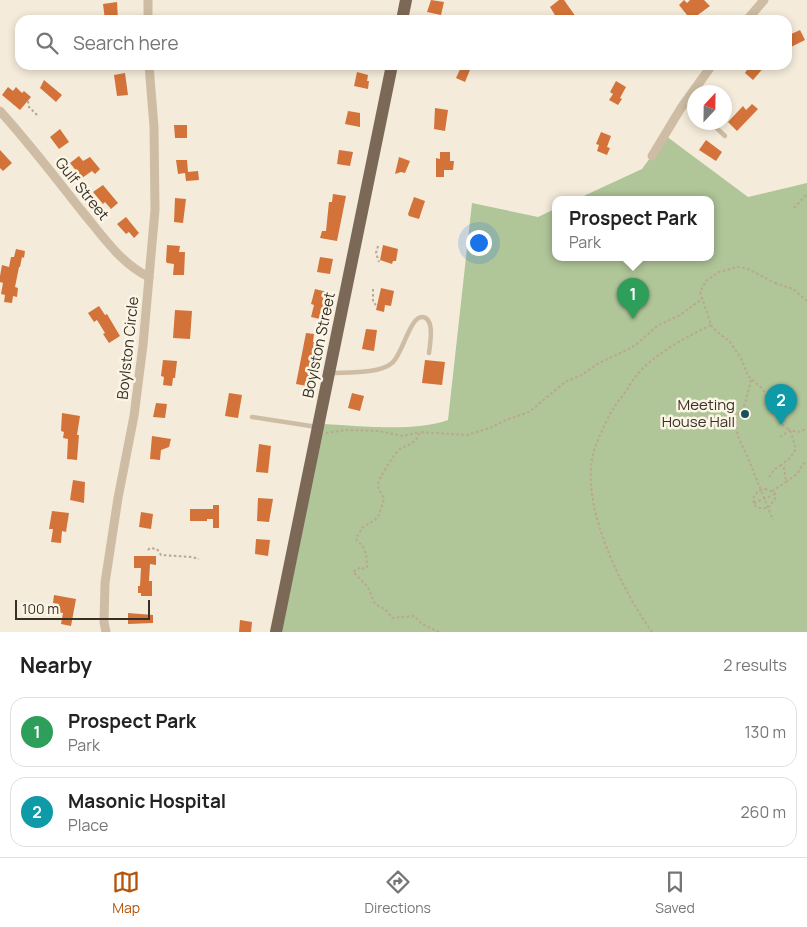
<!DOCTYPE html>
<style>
body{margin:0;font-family:Manrope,sans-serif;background:#f2f2f2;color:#222}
.compass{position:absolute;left:687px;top:85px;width:45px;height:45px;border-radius:50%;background:#fff;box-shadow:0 2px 8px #0003;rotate:22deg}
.scale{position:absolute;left:15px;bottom:12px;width:135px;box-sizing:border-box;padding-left:5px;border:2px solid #382f27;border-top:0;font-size:14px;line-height:18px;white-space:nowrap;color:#382f27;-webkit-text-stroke:4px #fbf5e6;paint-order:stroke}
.you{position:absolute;left:478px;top:242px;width:18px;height:18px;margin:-12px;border:4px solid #fff;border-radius:50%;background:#1a73e8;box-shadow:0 0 0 8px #1a73e833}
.badge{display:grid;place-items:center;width:32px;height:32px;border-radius:50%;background:#b45309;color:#fff;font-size:16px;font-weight:700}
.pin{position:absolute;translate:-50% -41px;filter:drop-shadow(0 1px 2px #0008)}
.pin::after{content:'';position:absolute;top:26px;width:18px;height:15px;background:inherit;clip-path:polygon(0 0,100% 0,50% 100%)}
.popup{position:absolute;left:552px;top:196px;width:162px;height:65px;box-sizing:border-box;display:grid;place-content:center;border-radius:10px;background:#fff;filter:drop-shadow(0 1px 4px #0005);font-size:16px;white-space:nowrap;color:#767676}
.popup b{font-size:19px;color:#222}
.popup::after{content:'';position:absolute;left:50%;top:100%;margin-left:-10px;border:10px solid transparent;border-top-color:#fff}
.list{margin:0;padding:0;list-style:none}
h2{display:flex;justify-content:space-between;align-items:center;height:65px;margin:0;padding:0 20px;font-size:21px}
h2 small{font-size:16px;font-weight:400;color:#767676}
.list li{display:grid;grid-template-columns:32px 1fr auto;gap:15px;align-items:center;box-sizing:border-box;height:70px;margin:0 10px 10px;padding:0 10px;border:1px solid #e0e0e0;border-radius:15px}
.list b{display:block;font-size:19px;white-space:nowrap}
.list p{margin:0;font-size:16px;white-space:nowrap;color:#767676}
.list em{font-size:16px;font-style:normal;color:#767676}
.icon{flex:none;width:28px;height:28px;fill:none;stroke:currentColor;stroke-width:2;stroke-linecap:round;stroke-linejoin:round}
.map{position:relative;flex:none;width:807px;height:632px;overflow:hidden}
.search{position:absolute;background:#fff;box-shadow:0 2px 8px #0003;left:15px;right:15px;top:15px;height:55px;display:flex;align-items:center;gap:12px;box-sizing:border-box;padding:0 18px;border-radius:15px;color:#767676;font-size:19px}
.sheet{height:225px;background:#fff}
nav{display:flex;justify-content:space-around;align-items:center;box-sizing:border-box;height:70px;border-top:1px solid #e0e0e0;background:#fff;font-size:14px;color:#767676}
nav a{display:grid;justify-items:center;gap:2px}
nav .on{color:#b45309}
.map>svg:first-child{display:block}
</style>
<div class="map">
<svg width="807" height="632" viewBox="0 0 807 632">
<rect width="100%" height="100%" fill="#f4ebda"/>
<path fill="#b0c598" d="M666,136L748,197L807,183V632H276L319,424C357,425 412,433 448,420L472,203L538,217L555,209L556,258H710V200H575L642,169Z"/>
<g fill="#d37339">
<polygon points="431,0 444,2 441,15 427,12"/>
<polygon points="559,0 564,0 576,17 572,20 558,20 550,7"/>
<polygon points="684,0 687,3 690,0 704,0 710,6 691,20 679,5"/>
<polygon points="117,2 118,20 105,20 103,4"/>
<polygon points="800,30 805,40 787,49 787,36"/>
<polygon points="462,65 472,65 465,82 456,78"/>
<polygon points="750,65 766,65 753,80 745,73"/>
<polygon points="357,72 368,75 367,81 369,81 368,89 354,86"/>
<polygon points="125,73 128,95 117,96 114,75"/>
<polygon points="44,80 62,95 56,102 40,88"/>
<polygon points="616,81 626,87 620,98 622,99 618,105 609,100 613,94 610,92"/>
<polygon points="8,87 13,91 16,87 22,93 24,91 31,97 20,110 2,95"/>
<polygon points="752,104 758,109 737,131 728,122 743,106 746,110"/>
<polygon points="435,108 448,110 445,131 434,129"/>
<polygon points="348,111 360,113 360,127 345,124"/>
<polygon points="174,125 187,125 187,138 175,138"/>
<polygon points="60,129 69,142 59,149 50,137"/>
<polygon points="601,132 611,136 607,147 610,148 607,155 597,151 599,145 596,144"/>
<polygon points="706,140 722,152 716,161 699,150"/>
<polygon points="0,150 12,163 3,171 0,168"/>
<polygon points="339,150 353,152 350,166 337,164"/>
<polygon points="440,152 450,152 450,161 454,161 453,170 444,170 444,177 436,177 436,158 440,159"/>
<polygon points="79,156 83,161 90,157 100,169 95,174 92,171 82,178 70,163"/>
<polygon points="399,157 410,161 405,173 401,172 395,174"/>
<polygon points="176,160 187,160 188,172 198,171 199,180 186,181 185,173 178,174"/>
<polygon points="103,185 118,203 111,209 105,202 103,204 93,192"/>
<polygon points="333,194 346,196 337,241 320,238 322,231 326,231 329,202 332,202"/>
<polygon points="414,197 425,201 419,219 409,216 408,214"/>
<polygon points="175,198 186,199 183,223 174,222"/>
<polygon points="126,217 139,233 134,238 129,232 126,234 117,224"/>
<polygon points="167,245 180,246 179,252 185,252 184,275 173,275 174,264 167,263 166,261"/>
<polygon points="383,245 398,249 396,261 393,261 392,264 380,260"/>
<polygon points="16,249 25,251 24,258 22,257 20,267 19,267 15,287 18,288 17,297 13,296 12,303 4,302 5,295 1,294 3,283 0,282 0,276 2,265 9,267 11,257 14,257"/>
<polygon points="320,257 333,259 330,274 317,272"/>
<polygon points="381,288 394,291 391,306 385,305 384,312 376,310"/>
<polygon points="315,289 327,292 320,319 311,317 314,305 311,304"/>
<polygon points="99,306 105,315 107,314 120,336 109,343 103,334 105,333 97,320 94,322 88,313"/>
<polygon points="175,310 192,311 190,339 173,338"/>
<polygon points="366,329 377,330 374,351 362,349"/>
<polygon points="306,333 314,334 313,342 315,342 307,386 296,384"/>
<polygon points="163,360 177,361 175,378 173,378 172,386 163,385 164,377 161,376"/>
<polygon points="425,360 445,362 442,385 422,383"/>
<polygon points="229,393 242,395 238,418 225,416"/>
<polygon points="352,393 364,396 360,411 348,408"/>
<polygon points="156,403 167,404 165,418 153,417"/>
<polygon points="62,413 80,416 77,435 79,435 77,460 67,459 68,439 63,438 64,432 61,431"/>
<polygon points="152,436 171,439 169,447 161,450 160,460 150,459"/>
<polygon points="259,444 271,446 268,473 256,472"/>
<polygon points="73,480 85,482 84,503 70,500"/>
<polygon points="258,498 273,499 269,522 257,521"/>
<polygon points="213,505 219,505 219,528 213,528 213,519 207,519 207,521 190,521 190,509 213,509"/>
<polygon points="52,511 69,513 66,532 62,531 61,543 51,542 53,529 49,529"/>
<polygon points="141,512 153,514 151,529 139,527"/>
<polygon points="256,539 270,540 268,556 255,554"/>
<polygon points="134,556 156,556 156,565 150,564 149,581 152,581 152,596 141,596 141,593 138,593 138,586 140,586 141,568 134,568"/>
<polygon points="54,595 76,599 71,626 61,624 63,613 57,612 59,604 53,603"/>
<polygon points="128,613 153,615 153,623 128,624"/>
<polygon points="240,620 252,622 251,632 239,632"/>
</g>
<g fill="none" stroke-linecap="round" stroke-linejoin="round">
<g stroke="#baa78e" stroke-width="2" stroke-dasharray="2.5 2.5" stroke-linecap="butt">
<polyline points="28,101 29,107 38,116"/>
<polyline points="794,208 807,194"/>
<polyline points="378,246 376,253 379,262"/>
<polyline points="775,283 793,289 807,301"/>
<polyline points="373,289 373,302 376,305"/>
<polyline points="711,325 715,330 730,342 741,358 748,376 763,389 771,409 784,426 790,430 796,449 790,458 781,465 784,468 786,482 797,474 803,464 807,462"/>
<polyline points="751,380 745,404 736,418 736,428 739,439 748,458 773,520"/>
<polyline points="326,433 346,430 379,431 403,436 420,432"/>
<polyline points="780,437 790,430 798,432 807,429"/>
<polyline points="769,477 775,469 781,465"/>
<polygon points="765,489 775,493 775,499 768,508 760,508 754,505 753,498 758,491"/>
<polyline points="772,491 786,482"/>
<polyline points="754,503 775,494"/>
<polyline points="148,550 150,548 157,549 161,555 192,557 199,559"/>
<path d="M439,632L422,624L414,616L392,618L386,610L375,604L368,587L353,572L361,567L364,569L367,567C366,555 367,548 357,541L356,538L363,527L375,520L379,515L384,499C382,494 378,489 378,484C378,479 396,451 400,449C409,444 417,443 420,432L467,435L490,428L506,420L529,412L565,382L582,375L597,364L627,350L637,344L657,326L680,315L702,299"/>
<path d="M652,632C622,590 583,512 592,459C594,447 600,435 605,424C610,413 616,404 623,395C628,389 631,382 636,376C652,355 688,336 711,325L700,292L706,281L719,272L738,267L748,269L775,283"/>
</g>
<g stroke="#cebda4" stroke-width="4.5">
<polyline points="686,101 694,109"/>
<polyline points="710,122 725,136"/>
<path d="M331,373C348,372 379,374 392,363C403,354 410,315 423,317C435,319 430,344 429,353"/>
<polyline points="252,417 317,427"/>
</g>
<g stroke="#cebda4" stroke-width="9">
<polyline points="148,20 148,0"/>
<polyline points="747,20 764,0"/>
<path d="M0,111C29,143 55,177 81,210C101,234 121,264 149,277"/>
<polyline points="652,156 681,108 712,65"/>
<polyline points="106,632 104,622 105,583 118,498 134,416 143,345 155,210 154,127 149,65"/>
</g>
<g stroke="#7c6856" stroke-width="12">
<polyline points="402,20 406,0"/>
<polyline points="276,632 392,65"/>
</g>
</g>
<circle fill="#18505e" stroke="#fbf5e6" stroke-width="2" cx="745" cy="414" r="5"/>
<g text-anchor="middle" stroke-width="5" stroke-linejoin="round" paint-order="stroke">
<g font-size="15" fill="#382f27" stroke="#fbf5e6">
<text transform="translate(82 189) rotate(51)" y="5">Gulf Street</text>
<text transform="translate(319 345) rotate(-78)" y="5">Boylston Street</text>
<text transform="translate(128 348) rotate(-84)" y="5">Boylston Circle</text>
</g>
<g font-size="15" fill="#382f27" stroke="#fbf5e6" text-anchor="end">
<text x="735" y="410">Meeting<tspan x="735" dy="17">House Hall</tspan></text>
</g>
</g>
</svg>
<svg class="compass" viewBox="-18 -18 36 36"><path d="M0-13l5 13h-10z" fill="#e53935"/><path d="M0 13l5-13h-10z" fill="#767676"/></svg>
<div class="scale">100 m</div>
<div class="you"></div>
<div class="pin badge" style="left:633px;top:319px;background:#2e9e5b">1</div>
<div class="popup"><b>Prospect Park</b>Park</div>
<div class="pin badge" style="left:781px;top:425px;background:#0f9aa8">2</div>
<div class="search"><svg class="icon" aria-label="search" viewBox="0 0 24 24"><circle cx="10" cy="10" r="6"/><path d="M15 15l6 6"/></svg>Search here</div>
</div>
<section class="sheet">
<h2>Nearby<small>2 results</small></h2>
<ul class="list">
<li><span class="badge" style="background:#2e9e5b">1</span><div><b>Prospect Park</b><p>Park</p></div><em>130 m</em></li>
<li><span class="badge" style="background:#0f9aa8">2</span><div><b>Masonic Hospital</b><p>Place</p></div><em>260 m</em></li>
</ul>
</section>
<nav>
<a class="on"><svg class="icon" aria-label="map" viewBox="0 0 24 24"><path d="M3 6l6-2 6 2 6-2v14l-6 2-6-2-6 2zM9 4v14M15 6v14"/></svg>Map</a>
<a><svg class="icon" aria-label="directions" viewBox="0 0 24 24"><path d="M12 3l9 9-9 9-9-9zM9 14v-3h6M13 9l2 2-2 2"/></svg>Directions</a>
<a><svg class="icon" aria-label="saved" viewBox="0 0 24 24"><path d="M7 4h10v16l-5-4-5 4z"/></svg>Saved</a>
</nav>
